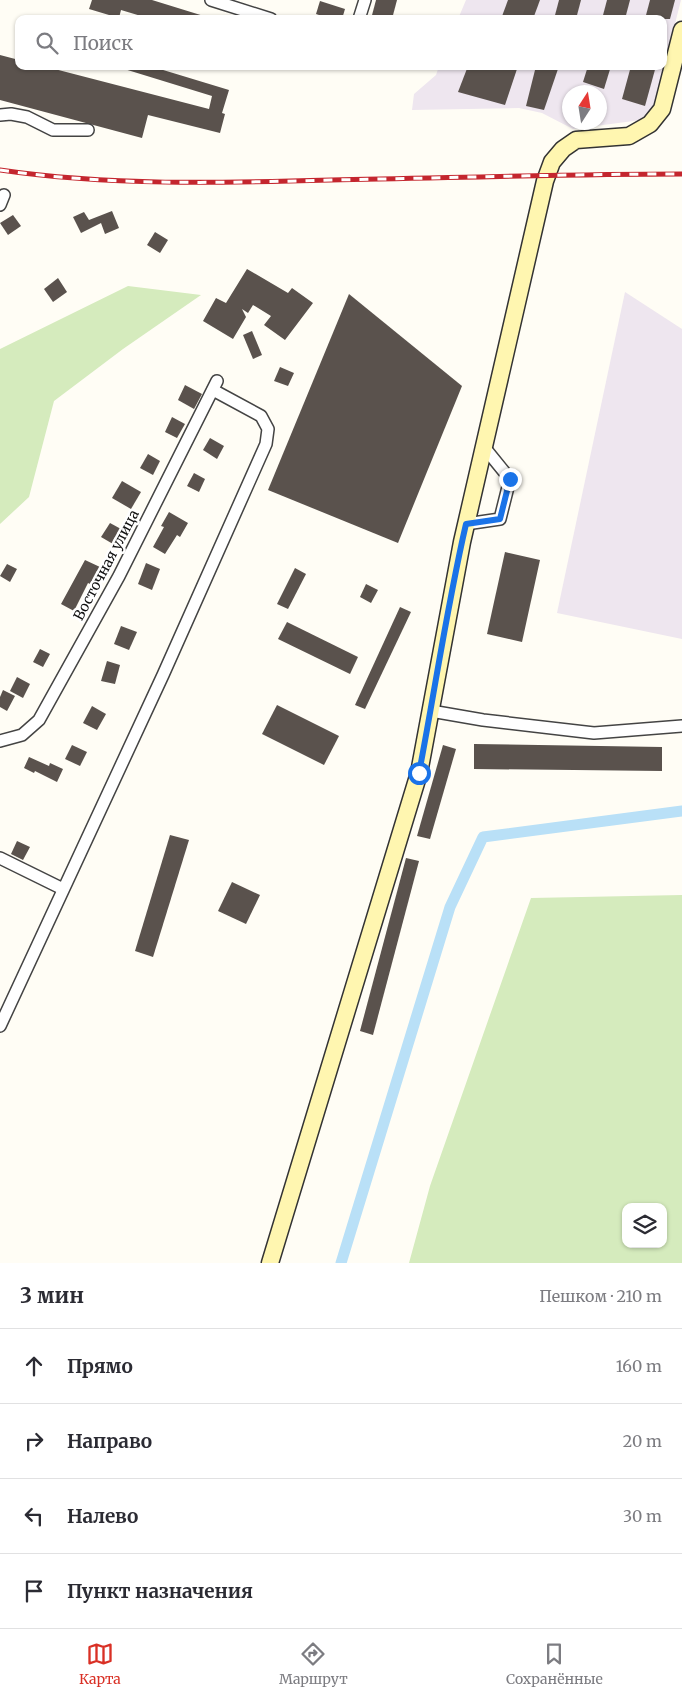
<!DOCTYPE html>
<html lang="ru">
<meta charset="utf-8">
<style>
body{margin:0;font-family:Merriweather,serif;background:#f2f2f3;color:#2b2b33}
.controls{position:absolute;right:15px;bottom:15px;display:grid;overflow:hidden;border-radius:10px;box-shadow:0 1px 4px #0004}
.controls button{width:45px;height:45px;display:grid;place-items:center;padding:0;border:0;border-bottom:1px solid #e1e1e2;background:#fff;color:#2b2b33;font:25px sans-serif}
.compass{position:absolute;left:562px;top:85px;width:45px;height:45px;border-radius:50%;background:#fff;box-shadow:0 1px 4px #0004;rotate:12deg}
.stop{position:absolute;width:15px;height:15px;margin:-11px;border:4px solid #1a73e8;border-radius:50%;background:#fff}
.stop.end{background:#1a73e8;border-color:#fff;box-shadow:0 1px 5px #0008}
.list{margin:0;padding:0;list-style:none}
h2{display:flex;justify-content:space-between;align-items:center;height:65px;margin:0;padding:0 20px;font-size:21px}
h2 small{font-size:16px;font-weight:400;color:#7c7c81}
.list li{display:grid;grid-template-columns:32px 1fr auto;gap:15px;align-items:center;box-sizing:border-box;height:75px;padding:0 20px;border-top:1px solid #e1e1e2}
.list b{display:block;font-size:19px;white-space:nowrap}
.list em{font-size:16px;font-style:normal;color:#7c7c81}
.icon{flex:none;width:28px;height:28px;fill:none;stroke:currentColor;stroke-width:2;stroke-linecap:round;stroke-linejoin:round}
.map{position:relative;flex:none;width:682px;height:1263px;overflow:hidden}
.search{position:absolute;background:#fff;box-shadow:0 1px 4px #0004;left:15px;right:15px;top:15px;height:55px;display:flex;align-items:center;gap:12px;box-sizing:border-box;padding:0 18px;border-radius:10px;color:#7c7c81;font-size:19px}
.sheet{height:365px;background:#fff}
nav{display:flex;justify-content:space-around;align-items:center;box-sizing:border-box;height:70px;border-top:1px solid #e1e1e2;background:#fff;font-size:14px;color:#7c7c81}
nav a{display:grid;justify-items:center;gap:2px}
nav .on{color:#d93025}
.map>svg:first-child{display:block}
</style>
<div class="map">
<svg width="682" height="1263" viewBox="0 0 682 1263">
<rect width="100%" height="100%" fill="#fffdf5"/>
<g fill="#eee6ef" fill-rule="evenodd">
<path d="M466,0H681L654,107L641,120L573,129L542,113L519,108L412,110L414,94L436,75L439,66H663V19H458ZM570,92H600V122H570Z"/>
<polygon points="625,292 682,329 682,639 557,613"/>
</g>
<g fill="#d5ebbd" fill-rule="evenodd">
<polygon points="128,286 201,295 123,349 54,401 29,497 0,524 0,349"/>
<path d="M682,895V1263H409L430,1186L531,898ZM626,1207H663V1244H626Z"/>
</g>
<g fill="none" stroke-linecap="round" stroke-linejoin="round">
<polyline stroke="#b9e0f7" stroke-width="11" points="341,1263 450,907 483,837 682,811"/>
</g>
<g fill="#5a524d">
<polygon points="92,0 152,0 207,17 207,19 151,19 121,10 119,18 89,9"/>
<polygon points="376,0 397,0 392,19 371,19"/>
<polygon points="508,0 540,0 533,19 501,19"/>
<polygon points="559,0 581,0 576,19 554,19"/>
<polygon points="607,0 630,0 625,19 602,19"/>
<polygon points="650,0 675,0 670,19 645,19"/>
<polygon points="320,1 345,9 342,19 331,19 316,14"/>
<polygon points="0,55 19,60 19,66 43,66 209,109 212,96 121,68 121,66 150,66 229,90 222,113 225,114 220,133 148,115 142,138 0,100"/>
<polygon points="468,66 518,66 505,105 458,92"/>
<polygon points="536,66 559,66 544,110 526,106"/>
<polygon points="588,66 611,66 604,89 583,82"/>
<polygon points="631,66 656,66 645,106 622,99"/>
<polygon points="112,211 119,228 105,234 101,223 81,233 73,217 84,212 89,220"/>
<polygon points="13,215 21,226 8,235 0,223"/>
<polygon points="155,232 168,240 160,253 147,245"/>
<polygon points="247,269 288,293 292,288 313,303 285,340 264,325 271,316 253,305 248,313 242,309 246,317 233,339 203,321 216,298 226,303"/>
<polygon points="58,278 67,292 53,302 44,289"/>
<polygon points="349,294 462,386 398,543 268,490"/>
<polygon points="252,331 262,355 253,359 243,335"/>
<polygon points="280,367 294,373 288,386 274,381"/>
<polygon points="185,385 202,394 194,409 178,400"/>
<polygon points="172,417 185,424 177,438 165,432"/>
<polygon points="210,438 224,446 217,459 203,450"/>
<polygon points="148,454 160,461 153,475 140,468"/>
<polygon points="194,473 205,479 199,492 187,486"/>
<polygon points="122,481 141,492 131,509 112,498"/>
<polygon points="169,512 188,523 180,537 177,535 165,554 153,547 164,527 161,526"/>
<polygon points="110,523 121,529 113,544 101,537"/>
<polygon points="505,552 540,560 522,642 487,634"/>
<polygon points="85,560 100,567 90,584 88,583 74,611 61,604"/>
<polygon points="146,563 160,569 152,590 138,584"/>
<polygon points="7,564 17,569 10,582 0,576"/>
<polygon points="295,568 306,574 288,609 277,604"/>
<polygon points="366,584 378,590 371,603 360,597"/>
<polygon points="400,607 411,612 365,709 355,705"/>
<polygon points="287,622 358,657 350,674 278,639"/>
<polygon points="121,626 137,632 129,650 114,644"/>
<polygon points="40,649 50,654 43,667 33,662"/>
<polygon points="107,661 120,665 115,684 101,681"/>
<polygon points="17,677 30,684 23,698 10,691"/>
<polygon points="3,690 15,696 7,711 0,707 0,697"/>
<polygon points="277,705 339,736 324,765 262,734"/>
<polygon points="92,706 106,714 97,730 83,723"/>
<polygon points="474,744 662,747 662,771 474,769"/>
<polygon points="72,745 87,752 80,766 65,759"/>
<polygon points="443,745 456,749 430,839 417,836"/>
<polygon points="29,757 49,766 50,763 63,769 57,782 35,771 34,773 24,768"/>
<polygon points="170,835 189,840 153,957 135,951"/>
<polygon points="17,841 30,847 23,860 11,854"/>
<polygon points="406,858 419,861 373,1035 360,1031"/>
<polygon points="232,882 260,895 246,924 218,911"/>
</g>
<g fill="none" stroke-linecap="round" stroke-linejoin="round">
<defs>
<g id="street">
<polyline points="211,0 271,19"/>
<polyline points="359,19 365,0"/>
<polyline points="0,115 11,114 27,117 53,130 88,130"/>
<polyline points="0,205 4,195"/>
<polyline points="466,524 500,519 510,479 484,447"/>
<polyline points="431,711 483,720 594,733 682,726"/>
<polyline points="0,741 22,735 39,720 119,576 217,381"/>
<polyline points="0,858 63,889"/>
<polyline points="0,1026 163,675 266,444 268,429 261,416 213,390"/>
</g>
<polyline id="secondary" points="270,1263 419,773 462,542 545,181 552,162 563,149 576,140 629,136 650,124 662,109 682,30"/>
</defs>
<use href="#street" stroke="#444" stroke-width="14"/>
<use href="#secondary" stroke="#333" stroke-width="19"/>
<use href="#street" stroke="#fff" stroke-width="11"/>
<use href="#secondary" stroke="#fff6b0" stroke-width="16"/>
<defs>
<path id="rail" d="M0,170C109,186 221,183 331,180C448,178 565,174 682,174"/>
</defs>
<use href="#rail" stroke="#c4262e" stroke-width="5"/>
<use href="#rail" stroke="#fff" stroke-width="3" stroke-dasharray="9" stroke-linecap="butt"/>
</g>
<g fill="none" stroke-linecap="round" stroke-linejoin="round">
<path stroke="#1a73e8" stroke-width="6" d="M419,773C435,690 447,606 466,524L500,519L510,479"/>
</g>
<g text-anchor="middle" stroke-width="5" stroke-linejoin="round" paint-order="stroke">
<g font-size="14" fill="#111" stroke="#fff">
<text transform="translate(106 565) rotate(-62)" y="5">Восточная улица</text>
</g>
</g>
</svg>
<div class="controls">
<button><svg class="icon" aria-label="layers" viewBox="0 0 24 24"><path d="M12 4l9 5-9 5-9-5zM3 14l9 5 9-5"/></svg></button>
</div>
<svg class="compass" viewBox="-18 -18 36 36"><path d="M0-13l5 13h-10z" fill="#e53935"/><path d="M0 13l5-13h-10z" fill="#7c7c81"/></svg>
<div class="stop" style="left:419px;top:773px"></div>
<div class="stop end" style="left:510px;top:479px"></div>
<div class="search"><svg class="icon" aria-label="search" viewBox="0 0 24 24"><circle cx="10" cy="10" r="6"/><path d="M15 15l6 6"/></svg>Поиск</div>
</div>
<section class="sheet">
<h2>3 мин<small>Пешком · 210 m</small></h2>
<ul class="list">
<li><svg class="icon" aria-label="ahead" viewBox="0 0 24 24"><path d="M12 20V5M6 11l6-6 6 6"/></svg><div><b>Прямо</b></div><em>160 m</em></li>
<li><svg class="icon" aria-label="right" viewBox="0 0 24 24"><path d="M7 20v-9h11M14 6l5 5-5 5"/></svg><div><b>Направо</b></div><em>20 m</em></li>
<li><svg class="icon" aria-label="left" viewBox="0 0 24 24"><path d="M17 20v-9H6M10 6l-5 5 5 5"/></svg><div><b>Налево</b></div><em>30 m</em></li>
<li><svg class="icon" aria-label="arrive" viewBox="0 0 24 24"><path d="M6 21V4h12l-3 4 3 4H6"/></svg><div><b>Пункт назначения</b></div></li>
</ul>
</section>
<nav>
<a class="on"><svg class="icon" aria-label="map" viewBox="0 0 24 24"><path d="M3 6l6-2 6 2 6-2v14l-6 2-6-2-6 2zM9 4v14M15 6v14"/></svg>Карта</a>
<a><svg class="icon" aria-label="directions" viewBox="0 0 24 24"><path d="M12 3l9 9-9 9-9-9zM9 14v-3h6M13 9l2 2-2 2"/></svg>Маршрут</a>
<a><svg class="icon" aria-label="saved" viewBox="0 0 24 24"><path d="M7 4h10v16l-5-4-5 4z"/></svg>Сохранённые</a>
</nav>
